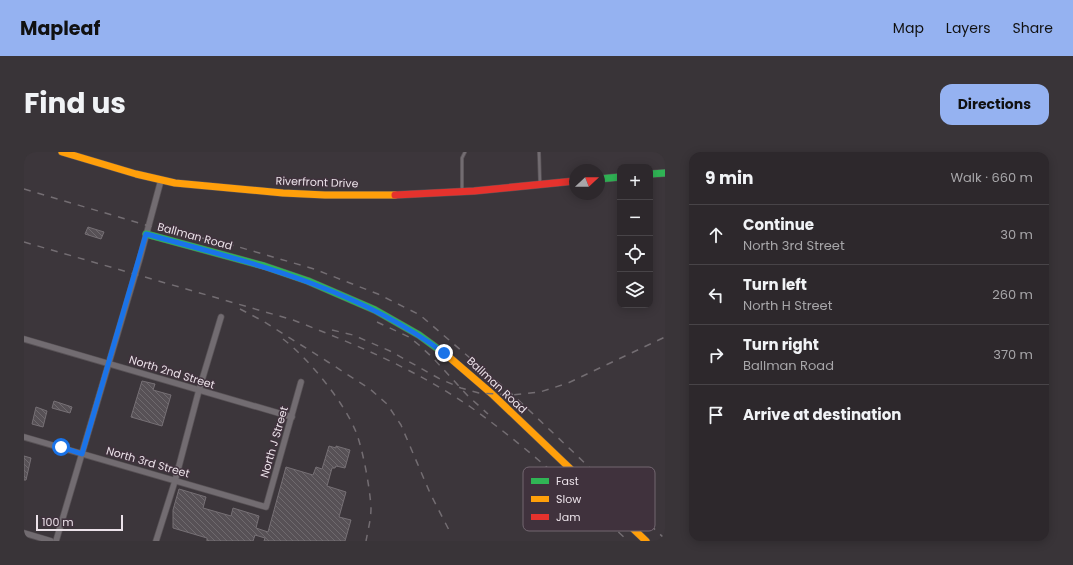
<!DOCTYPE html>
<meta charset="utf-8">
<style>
body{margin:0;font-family:Poppins,sans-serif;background:#393438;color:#f1f3f6}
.controls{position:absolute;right:12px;top:12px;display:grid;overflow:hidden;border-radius:8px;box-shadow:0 2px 10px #0003}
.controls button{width:36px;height:36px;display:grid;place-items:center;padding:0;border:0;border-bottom:1px solid #484448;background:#2d282c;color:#f1f3f6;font:20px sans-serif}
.compass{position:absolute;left:545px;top:12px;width:36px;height:36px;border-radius:50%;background:#2d282c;box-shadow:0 2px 10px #0003;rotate:68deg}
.scale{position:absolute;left:12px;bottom:10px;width:87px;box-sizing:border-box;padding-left:4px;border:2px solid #ebe2e9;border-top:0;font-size:11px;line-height:14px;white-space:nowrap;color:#ebe2e9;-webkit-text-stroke:3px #40323d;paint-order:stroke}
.stop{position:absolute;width:12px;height:12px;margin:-9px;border:3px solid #1a73e8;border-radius:50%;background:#fff}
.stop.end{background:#1a73e8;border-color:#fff;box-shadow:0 1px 4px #0008}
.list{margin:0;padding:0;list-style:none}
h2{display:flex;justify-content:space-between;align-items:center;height:52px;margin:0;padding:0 16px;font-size:17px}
h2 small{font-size:13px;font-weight:400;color:#a7a6a9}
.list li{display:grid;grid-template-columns:26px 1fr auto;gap:12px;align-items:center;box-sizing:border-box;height:60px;padding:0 16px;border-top:1px solid #484448}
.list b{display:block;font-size:15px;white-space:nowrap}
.list p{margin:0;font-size:13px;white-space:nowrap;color:#a7a6a9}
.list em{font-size:13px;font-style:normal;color:#a7a6a9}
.icon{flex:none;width:22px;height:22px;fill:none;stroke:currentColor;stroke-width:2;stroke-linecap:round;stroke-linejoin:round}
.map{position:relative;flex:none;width:641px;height:389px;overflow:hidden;border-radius:12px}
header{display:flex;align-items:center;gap:24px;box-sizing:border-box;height:56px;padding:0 20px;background:#95b2f1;color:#111}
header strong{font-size:19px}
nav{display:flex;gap:22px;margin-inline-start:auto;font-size:14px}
.intro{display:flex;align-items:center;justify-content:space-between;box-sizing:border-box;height:96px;padding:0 24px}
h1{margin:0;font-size:28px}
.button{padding:10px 18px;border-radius:12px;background:#95b2f1;color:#111;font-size:14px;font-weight:700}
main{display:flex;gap:24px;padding:0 24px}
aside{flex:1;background:#2d282c;border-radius:12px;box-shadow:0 2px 10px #0003}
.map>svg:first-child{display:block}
</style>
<header>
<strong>Mapleaf</strong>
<nav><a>Map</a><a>Layers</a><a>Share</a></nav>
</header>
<div class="intro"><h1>Find us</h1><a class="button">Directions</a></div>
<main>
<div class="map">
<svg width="641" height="389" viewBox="0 0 641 389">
<defs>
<pattern id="building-back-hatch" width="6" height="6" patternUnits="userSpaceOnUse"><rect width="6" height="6" fill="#575156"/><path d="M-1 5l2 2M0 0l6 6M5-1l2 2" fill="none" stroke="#6f6a6e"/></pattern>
</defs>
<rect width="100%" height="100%" fill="#3c363b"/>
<g fill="url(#building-back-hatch)" stroke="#767075">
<polygon points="64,75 80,80 77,87 61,82"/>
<polygon points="118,229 131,232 129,238 147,243 138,274 107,265"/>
<polygon points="30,249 48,255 46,261 28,256"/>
<polygon points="12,255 23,259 19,275 8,272"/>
<polygon points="305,294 312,296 312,294 326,298 321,316 312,314 311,316 308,316 303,334 322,340 315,365 327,368 321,389 240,389 241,386 231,383 229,389 183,389 183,386 149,376 149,358 155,337 182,345 179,356 207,364 209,356 235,364 232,376 244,380 262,315 289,323 292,315 298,317"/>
<polygon points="0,304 7,306 2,328 0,328"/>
</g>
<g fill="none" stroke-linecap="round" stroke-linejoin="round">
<defs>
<g id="lane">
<polyline points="515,0 516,31"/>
<polyline points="438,39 438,6 441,0"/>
</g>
<g id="street">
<polyline points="0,187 268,265"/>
<polyline points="0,285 242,355 277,230"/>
<polyline points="0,381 27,389"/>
<polyline points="32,389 116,106 137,28"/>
<polyline points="132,389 151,329 175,238 197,165"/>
</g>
<g id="fast">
<polyline points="626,22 641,21"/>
<polyline points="575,27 596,25"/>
<polyline points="122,82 240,114 284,129 351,158 395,183 425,205"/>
</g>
<g id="slow">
<polyline points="38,0 112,22 151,31 259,41 301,43 371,43"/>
<polyline points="425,205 468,242 622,389"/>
</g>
<polyline id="jam" points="371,43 450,39 551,29"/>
</defs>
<use href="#lane" stroke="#585256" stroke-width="4"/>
<use href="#street" stroke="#585256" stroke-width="7"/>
<use href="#fast" stroke="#585256" stroke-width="8"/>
<use href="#slow" stroke="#585256" stroke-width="8"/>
<use href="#jam" stroke="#585256" stroke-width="8"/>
<use href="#lane" stroke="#726c71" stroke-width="2.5"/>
<use href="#street" stroke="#726c71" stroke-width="5.5"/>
<use href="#fast" stroke="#30b455" stroke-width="7"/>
<use href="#slow" stroke="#ff9f0a" stroke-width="7"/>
<use href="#jam" stroke="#e5322d" stroke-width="7"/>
<g stroke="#736d72" stroke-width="1.5" stroke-dasharray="7 7" stroke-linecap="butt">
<polyline points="0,37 125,74 208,93 290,117 354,142 396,163 489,243 641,387"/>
<path d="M0,90L269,168C331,192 393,218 448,256C504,296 554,342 604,389"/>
<polyline points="216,157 239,169 304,210 346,237 363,252 377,273 406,341 427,382"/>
<polyline points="353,170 385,185 395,193 409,206 444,244 464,262"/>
<polyline points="308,178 329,183 366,199 416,227 437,236 455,241 489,243 516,240 544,231 641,185"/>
<path d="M259,187C285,207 320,250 332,280C339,298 346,336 347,356C347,367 344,378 342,389"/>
</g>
</g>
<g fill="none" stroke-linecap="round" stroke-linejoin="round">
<path stroke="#1a73e8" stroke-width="5" d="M37,295L58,302L122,82C228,111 331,135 420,201"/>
</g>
<g text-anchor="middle" stroke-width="3" stroke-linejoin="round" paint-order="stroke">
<g font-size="11" fill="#ebe2e9" stroke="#40323d">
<text transform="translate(293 30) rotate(2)" y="4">Riverfront Drive</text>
<text transform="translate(171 84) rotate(15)" y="4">Ballman Road</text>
<text transform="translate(148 220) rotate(17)" y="4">North 2nd Street</text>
<text transform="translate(473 233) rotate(43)" y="4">Ballman Road</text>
<text transform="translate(250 290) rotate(-74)" y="4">North J Street</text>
<text transform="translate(124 310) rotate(16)" y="4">North 3rd Street</text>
</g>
</g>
<rect x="499" y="315" width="132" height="64" rx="6" fill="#40323d" stroke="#736771" stroke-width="1"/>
<rect x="507" y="326" width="18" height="6" fill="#30b455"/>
<rect x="507" y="344" width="18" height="6" fill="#ff9f0a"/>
<rect x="507" y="362" width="18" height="6" fill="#e5322d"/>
<g font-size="11" fill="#ebe2e9">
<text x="532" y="333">Fast</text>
<text x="532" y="351">Slow</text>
<text x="532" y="369">Jam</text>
</g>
</svg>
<div class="controls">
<button>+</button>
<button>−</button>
<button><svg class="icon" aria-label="locate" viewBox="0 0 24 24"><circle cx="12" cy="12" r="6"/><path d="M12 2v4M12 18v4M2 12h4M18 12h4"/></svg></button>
<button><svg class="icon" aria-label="layers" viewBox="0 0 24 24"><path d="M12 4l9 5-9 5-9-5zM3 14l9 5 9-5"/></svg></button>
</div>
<svg class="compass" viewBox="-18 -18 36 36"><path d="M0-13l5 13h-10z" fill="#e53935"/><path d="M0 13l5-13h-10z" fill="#a7a6a9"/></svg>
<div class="scale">100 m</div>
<div class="stop" style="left:37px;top:295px"></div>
<div class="stop end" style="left:420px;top:201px"></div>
</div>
<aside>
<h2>9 min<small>Walk · 660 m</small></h2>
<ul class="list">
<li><svg class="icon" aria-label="ahead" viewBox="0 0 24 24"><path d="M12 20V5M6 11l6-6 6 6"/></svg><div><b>Continue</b><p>North 3rd Street</p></div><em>30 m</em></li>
<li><svg class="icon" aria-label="left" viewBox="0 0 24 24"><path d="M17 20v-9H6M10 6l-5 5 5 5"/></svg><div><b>Turn left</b><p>North H Street</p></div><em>260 m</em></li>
<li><svg class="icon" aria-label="right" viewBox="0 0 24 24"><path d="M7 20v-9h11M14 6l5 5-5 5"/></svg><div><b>Turn right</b><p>Ballman Road</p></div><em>370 m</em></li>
<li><svg class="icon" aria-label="arrive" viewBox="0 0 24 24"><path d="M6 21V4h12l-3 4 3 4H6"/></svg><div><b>Arrive at destination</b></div></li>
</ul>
</aside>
</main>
